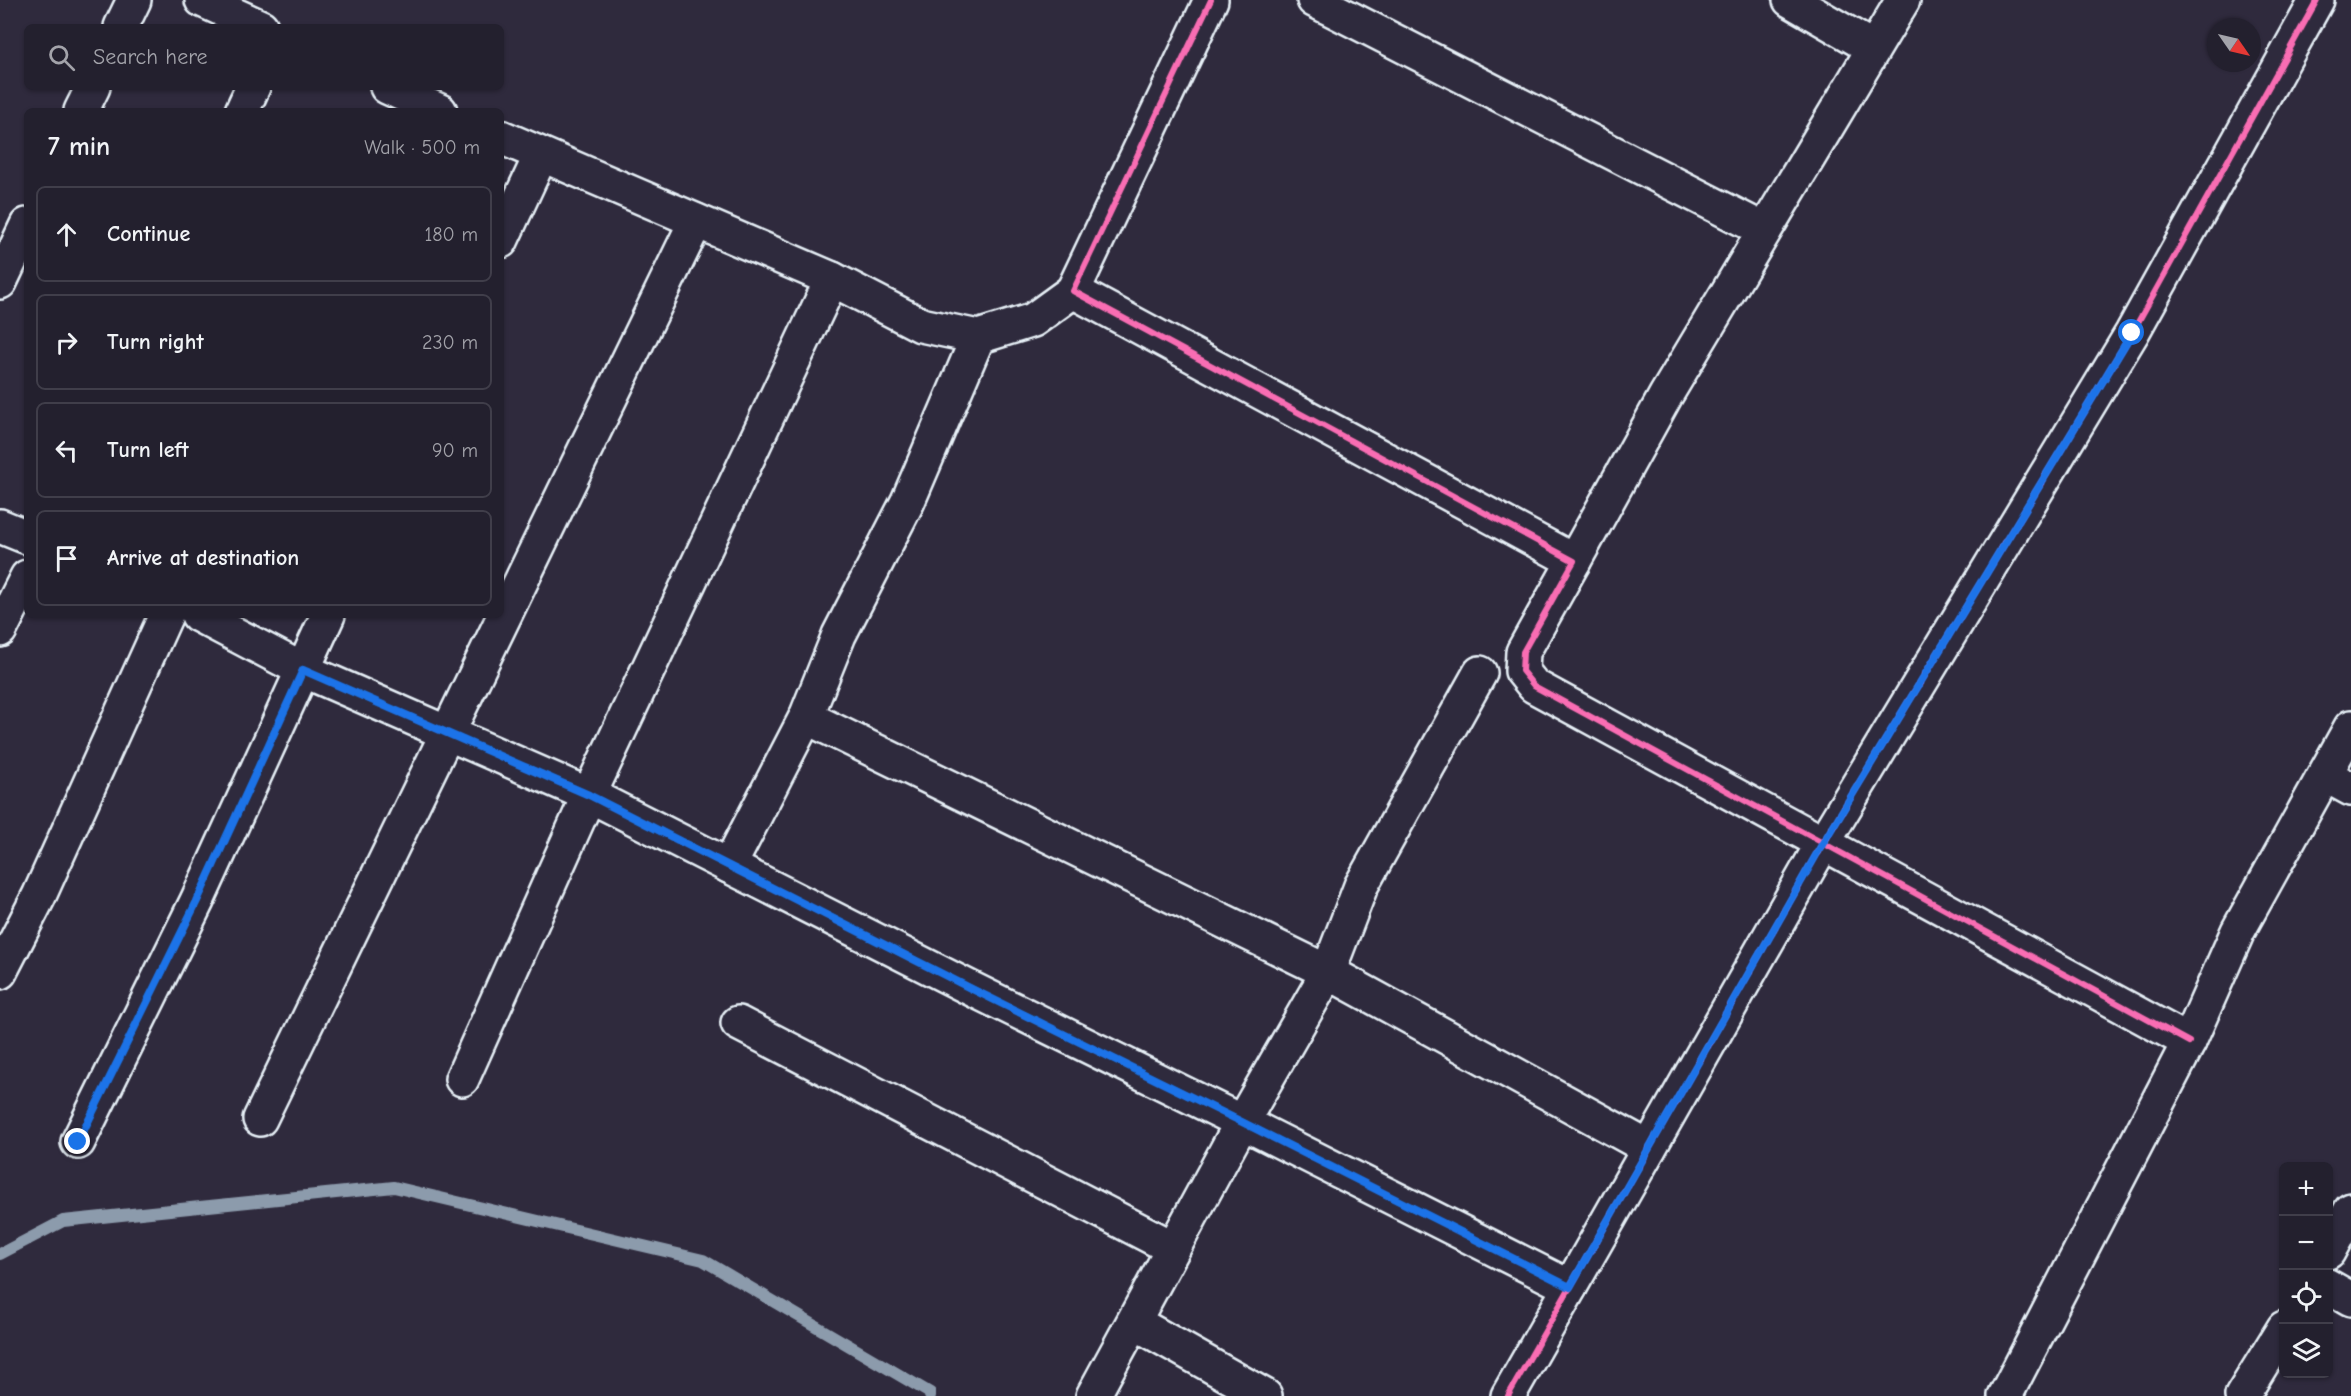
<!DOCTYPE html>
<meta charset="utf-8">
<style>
body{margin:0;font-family:"Comic Neue",sans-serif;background:#2f2d3a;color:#f1f3f6}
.controls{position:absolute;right:18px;bottom:18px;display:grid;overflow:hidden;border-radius:9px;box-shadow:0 2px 4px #0004}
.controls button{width:54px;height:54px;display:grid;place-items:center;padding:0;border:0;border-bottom:2px solid #403e4a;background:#23202e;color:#f1f3f6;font:30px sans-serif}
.compass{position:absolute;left:2207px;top:18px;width:54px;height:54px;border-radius:50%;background:#23202e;box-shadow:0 2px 4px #0004;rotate:124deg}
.stop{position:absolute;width:18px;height:18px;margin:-14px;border:4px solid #1a73e8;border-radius:50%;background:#fff}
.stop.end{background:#1a73e8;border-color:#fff;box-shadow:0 2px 6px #0008}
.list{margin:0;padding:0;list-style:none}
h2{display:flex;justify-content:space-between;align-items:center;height:78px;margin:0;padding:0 24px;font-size:26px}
h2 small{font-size:20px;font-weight:400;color:#a3a3aa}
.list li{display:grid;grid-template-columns:39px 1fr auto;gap:18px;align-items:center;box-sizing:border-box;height:96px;margin:0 12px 12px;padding:0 12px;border:2px solid #403e4a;border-radius:9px}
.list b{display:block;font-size:22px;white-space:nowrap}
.list em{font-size:20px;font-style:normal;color:#a3a3aa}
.icon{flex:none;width:33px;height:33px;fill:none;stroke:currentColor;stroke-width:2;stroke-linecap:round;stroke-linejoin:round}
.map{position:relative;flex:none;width:2351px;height:1396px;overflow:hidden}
.search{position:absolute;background:#23202e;box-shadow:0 2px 4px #0004;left:24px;top:24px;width:480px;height:66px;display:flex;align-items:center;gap:15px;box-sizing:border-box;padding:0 21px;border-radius:9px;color:#a3a3aa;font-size:22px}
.panel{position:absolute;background:#23202e;box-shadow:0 2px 4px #0004;left:24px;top:108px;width:480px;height:510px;border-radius:9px}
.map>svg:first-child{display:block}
</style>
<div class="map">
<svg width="2351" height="1396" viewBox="0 0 2351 1396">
<rect width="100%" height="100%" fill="#2f2a3d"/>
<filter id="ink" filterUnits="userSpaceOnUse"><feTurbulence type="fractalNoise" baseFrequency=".0167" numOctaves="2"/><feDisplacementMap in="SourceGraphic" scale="12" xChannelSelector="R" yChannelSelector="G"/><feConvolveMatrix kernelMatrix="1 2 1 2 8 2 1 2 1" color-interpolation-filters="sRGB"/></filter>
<g filter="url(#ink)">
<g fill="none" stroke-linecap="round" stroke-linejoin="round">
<polyline stroke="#8c9bac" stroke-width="12" points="0,1254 63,1221 394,1187 703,1260 930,1393 930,1396"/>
<defs>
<g id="street">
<polyline points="202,0 261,27"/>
<polyline points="1211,0 1073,291 1574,561 1523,652 1522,671 1534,686 2189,1042"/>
<polyline points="1314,0 1764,230"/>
<polyline points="1790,0 1873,48"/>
<polyline points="121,27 134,0"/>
<polyline points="387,87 440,111"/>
<polyline points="81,111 93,87"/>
<polyline points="242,111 253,87"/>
<polyline points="501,137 832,279 921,325 978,337 1033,320 1073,291"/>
<polyline points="501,241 541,155"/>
<polyline points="0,282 27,225"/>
<polyline points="0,526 27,537"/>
<polyline points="1574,561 1666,395 1903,0"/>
<polyline points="198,615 303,670 589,795 972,989 1242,1122 1570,1287"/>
<polyline points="0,630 27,577"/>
<polyline points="806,717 1328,972 1649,1148"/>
<polyline points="2325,775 2351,789"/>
<polyline points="729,866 806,717 839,635 908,501 978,337"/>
<polyline points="0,972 39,896 166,615"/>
<polyline points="738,1023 1173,1248"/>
<polyline points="462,1079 589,795 832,279"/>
<polyline points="260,1119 696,221"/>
<polyline points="78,1142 197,901 328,615"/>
<polyline points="2328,1252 2351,1210"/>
<polyline points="2328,1286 2351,1299"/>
<polyline points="1134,1322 1265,1396"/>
<polyline points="1093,1396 1242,1122 1328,972 1361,886 1480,673"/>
<polyline points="1508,1396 1823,843 2132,333 2317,0"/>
<polyline points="2242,1396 2284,1328"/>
</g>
<polyline id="secondary" points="2005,1396 2189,1042 2238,931 2351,727"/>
</defs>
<use href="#street" stroke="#e8f1f8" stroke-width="38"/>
<use href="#secondary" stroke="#e8f1f8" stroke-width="38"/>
<use href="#street" stroke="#2f2a3d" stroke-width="33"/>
<use href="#secondary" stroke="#2f2a3d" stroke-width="33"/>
<defs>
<g id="cycleway">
<polyline points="1211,0 1073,291 1574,561 1523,652 1522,671 1534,686 2189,1042"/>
<polyline points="1508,1396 1823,843 2132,333 2317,0"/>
</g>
</defs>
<use href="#cycleway" stroke="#2f2a3d" stroke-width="10"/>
<use href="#cycleway" stroke="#f96db3" stroke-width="6"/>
</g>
</g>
<g fill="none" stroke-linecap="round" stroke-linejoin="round" filter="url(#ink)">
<polyline stroke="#1a73e8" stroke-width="8" points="78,1142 197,901 303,670 589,795 972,989 1242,1122 1570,1287 1823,843 2132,333"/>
</g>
</svg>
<div class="controls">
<button>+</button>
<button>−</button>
<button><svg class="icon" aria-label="locate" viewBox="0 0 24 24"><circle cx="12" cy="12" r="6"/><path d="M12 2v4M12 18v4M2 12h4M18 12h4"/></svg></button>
<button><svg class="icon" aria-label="layers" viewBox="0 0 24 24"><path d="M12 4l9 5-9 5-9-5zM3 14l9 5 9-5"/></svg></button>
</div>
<svg class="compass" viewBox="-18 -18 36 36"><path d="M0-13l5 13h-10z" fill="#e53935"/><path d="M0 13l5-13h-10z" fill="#a3a3aa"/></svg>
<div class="stop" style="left:2132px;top:333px"></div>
<div class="stop end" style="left:78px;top:1142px"></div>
<div class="search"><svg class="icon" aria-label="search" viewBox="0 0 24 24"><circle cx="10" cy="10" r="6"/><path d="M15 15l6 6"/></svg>Search here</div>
<section class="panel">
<h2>7 min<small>Walk · 500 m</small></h2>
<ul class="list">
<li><svg class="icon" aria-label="ahead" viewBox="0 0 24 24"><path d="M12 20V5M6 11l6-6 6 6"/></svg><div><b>Continue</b></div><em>180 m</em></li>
<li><svg class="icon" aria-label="right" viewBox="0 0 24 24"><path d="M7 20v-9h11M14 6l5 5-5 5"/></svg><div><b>Turn right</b></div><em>230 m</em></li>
<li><svg class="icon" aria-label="left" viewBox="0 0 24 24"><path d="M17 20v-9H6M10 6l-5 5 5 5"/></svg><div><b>Turn left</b></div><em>90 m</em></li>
<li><svg class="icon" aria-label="arrive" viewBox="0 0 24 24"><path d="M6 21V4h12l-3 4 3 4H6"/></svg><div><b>Arrive at destination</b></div></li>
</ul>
</section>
</div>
